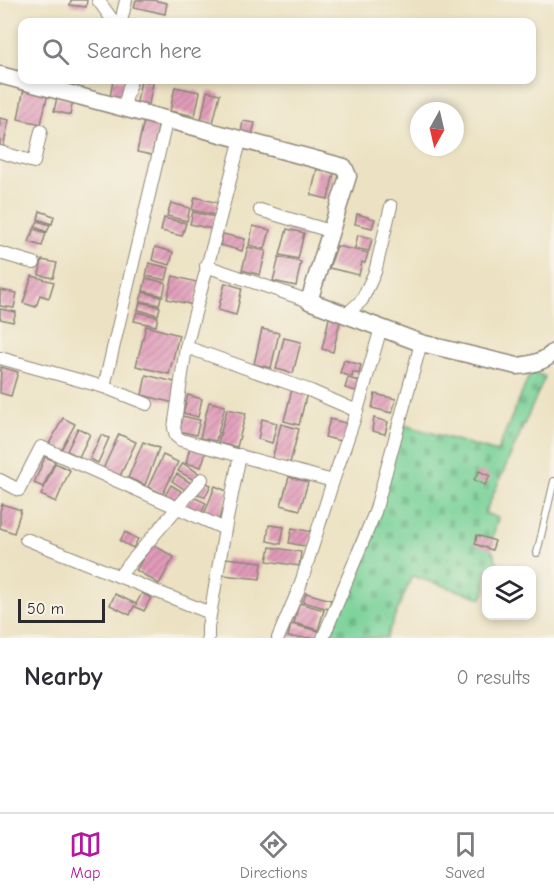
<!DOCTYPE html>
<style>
body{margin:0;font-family:"Comic Neue",sans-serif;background:#f2f2f3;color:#2b2b33}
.controls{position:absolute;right:18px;bottom:18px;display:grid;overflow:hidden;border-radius:12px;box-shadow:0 3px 9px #0003}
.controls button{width:54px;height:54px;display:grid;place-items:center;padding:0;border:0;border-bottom:2px solid #e1e1e2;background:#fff;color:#2b2b33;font:30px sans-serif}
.compass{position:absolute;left:410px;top:102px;width:54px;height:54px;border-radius:50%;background:#fff;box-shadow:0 3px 9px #0003;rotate:188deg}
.scale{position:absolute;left:18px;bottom:15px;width:87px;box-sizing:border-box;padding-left:6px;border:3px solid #2b2b2b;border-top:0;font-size:16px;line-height:21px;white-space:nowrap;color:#2b2b2b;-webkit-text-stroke:4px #f7f3e8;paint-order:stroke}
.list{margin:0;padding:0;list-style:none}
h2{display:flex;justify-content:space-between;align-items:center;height:78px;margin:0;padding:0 24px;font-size:26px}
h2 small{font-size:20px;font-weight:400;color:#7c7c81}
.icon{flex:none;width:33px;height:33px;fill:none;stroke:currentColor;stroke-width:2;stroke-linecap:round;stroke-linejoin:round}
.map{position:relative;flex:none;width:554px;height:638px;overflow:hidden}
.search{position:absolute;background:#fff;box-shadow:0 3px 9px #0003;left:18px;right:18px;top:18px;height:66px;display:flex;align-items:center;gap:15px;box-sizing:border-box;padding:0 21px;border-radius:12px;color:#7c7c81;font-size:22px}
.sheet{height:174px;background:#fff}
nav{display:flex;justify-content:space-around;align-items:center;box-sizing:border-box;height:84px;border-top:2px solid #e1e1e2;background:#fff;font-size:16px;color:#7c7c81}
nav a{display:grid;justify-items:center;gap:3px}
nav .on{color:#b5179e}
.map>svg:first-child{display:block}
</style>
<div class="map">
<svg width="554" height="638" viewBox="0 0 554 638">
<defs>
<pattern id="cemetery-stones" width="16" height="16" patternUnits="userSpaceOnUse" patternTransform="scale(1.5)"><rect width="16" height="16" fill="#79d298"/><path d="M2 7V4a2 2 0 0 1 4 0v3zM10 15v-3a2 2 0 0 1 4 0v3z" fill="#69b483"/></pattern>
<pattern id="building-hatch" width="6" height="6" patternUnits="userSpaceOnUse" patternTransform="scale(1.5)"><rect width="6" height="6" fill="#e29bba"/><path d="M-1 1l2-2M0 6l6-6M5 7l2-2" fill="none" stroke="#b77f97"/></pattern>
</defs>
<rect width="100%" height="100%" fill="#f7f3e8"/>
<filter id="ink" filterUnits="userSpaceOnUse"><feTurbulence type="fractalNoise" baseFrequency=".0167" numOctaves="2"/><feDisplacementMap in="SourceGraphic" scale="12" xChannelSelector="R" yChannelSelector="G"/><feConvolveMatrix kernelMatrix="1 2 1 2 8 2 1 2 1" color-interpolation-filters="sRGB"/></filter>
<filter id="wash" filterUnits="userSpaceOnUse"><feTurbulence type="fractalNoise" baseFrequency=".008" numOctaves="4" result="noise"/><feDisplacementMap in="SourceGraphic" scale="24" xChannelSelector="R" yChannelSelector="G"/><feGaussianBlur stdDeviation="1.35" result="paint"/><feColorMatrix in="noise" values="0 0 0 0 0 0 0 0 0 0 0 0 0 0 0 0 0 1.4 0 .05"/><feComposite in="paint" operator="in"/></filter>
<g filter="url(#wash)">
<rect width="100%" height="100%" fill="#ece2c3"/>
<polygon fill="url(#cemetery-stones)" stroke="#527e62" stroke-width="1.5" points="531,371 545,377 485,513 498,518 490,546 498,564 495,570 486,570 486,589 482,598 412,576 386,638 329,638 404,425 497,452"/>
<g id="blocks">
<g fill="url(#building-hatch)">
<polygon points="71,0 87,0 86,7 70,5"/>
<polygon points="136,0 153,0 167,3 165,14 134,7"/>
<polygon points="113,80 125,80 121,101 110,98"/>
<polygon points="141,80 153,83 149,104 137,102"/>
<polygon points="175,87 200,92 195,116 170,111"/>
<polygon points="24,88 48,93 41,124 18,119"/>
<polygon points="207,91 220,94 213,123 201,121"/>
<polygon points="57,97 73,100 70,115 54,111"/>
<polygon points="0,118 9,120 3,148 0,148"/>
<polygon points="144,120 159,123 152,155 137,152"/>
<polygon points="243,121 255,123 252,135 241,132"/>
<polygon points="317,169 334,173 328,199 311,195"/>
<polygon points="195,197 218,203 215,215 192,210"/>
<polygon points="171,203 190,208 187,221 167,216"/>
<polygon points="40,211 54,216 52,224 38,219"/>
<polygon points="193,212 215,217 212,229 190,224"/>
<polygon points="357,214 375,219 372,228 355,224"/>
<polygon points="164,218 186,223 182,236 161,231"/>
<polygon points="38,221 50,225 47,232 35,227"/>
<polygon points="253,226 270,230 265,249 249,245"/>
<polygon points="34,229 46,233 42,246 29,242"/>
<polygon points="287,229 304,233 298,259 280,255"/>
<polygon points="223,234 245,239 242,251 220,245"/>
<polygon points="358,235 372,238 369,251 355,248"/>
<polygon points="337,246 368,253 365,263 362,262 359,275 329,268"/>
<polygon points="155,247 173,252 170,265 152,260"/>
<polygon points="248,247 266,251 260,275 242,270"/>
<polygon points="279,257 301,262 296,286 273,281"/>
<polygon points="42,260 57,263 53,278 39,275"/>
<polygon points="149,263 169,268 166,280 146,276"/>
<polygon points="32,276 54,282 49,298 40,295 36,307 23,303"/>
<polygon points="173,276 200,283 194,305 167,299"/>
<polygon points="146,278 166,283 163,296 143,291"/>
<polygon points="225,283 242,288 236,315 218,310"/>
<polygon points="0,290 17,293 14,308 0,306"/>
<polygon points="143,292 161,297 159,305 140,301"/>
<polygon points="140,302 160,307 158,315 138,310"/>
<polygon points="0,309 16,312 13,322 0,319"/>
<polygon points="137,312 158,317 156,326 134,321"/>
<polygon points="330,314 341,317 333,352 322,349"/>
<polygon points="146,326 179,335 169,374 136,366"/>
<polygon points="262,329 279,333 271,368 254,364"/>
<polygon points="284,338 301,342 293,373 276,369"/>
<polygon points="344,360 361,365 359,374 353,372 352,377 340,373"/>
<polygon points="1,367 18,372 11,396 0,393"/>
<polygon points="146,375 179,383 174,403 142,395"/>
<polygon points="348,378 359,381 356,391 345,388"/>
<polygon points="292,389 307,393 299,425 284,421"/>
<polygon points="375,394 396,399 392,413 372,408"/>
<polygon points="188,395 202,399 198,417 183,413"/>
<polygon points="209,402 225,406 216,441 200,438"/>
<polygon points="227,409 246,413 237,447 218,443"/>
<polygon points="182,416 200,420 196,435 179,431"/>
<polygon points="63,418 75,424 61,450 49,444"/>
<polygon points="374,418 388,422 385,434 372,431"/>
<polygon points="262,419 277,423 272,443 258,439"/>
<polygon points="330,419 349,424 344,442 325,437"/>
<polygon points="281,424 299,429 290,463 272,459"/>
<polygon points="78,428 90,434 79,457 67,451"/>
<polygon points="119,434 136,442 120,476 103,469"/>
<polygon points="101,435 109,438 98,463 90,459"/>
<polygon points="143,442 159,448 145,485 128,478"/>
<polygon points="190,447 206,452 201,467 186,463"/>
<polygon points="163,455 178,462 163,494 148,487"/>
<polygon points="45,457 55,461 43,487 34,483"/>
<polygon points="55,463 70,470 56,502 41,495"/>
<polygon points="183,463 200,474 196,481 178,471"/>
<polygon points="479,471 490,476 485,485 474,480"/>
<polygon points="177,474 191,483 187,491 172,481"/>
<polygon points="289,477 308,482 300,510 281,505"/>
<polygon points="205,482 211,485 205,497 198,494"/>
<polygon points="171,485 181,491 177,501 165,496"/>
<polygon points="215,486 229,492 218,521 204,515"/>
<polygon points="191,496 206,503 201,514 185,507"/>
<polygon points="2,504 21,510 14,533 0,528 0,511"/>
<polygon points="269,525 284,527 281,544 267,541"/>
<polygon points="292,528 313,532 310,547 289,543"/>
<polygon points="125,532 138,539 133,548 120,541"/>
<polygon points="477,535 495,541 492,550 475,544"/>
<polygon points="152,544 174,557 159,584 136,570"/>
<polygon points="270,547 301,552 299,566 267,561"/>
<polygon points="225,558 262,562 260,579 223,575"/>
<polygon points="142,593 151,598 144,611 134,606 130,615 110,605 115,594 136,604"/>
<polygon points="306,593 331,600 329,609 303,602"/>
<polygon points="299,603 324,610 318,630 294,623"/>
<polygon points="291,624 319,631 317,638 288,637"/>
</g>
</g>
</g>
<g filter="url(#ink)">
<use href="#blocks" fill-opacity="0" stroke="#8c8677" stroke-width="1.5"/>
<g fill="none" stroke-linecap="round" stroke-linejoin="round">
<defs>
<polyline id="lane" points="537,553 554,481"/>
<g id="street">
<polyline points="98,0 114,22"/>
<polyline points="121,22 126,0"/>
<polyline points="124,107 131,80"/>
<polyline points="241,138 186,347 174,428 176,436 181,440 333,481 300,586 278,638"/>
<polyline points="0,152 34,162 41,131"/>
<polyline points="260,210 330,231"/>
<polyline points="0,253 34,263"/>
<polyline points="206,266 309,301"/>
<polyline points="346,315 362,300 375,272 391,206"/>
<polyline points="186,347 311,391 357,411 333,481"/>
<polyline points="0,358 104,387 147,404"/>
<polyline points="104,387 167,118"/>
<polyline points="357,411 381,328"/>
<polyline points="0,480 19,490 41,447 225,529 208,627 208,638"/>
<polyline points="225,529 240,455"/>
<polyline points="26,539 210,613"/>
<polyline points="119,576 202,479"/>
<polyline points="323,638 375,512 421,343"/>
</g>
<path id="secondary" d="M0,75L344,167L348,176L309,301L421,343L517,366C531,365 544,362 554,352"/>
</defs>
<use href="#lane" stroke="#8c8677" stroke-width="8"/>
<use href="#street" stroke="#8c8677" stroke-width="14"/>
<use href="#secondary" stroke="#8c8677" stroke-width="19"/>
<use href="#lane" stroke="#fff" stroke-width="6"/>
<use href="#street" stroke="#fff" stroke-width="12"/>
<use href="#secondary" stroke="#fff" stroke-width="16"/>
</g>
</g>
</svg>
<div class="controls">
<button><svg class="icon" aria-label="layers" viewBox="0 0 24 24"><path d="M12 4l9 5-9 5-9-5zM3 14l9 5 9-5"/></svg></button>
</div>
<svg class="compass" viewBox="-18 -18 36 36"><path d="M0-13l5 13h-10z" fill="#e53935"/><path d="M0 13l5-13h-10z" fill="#7c7c81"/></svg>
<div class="scale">50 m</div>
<div class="search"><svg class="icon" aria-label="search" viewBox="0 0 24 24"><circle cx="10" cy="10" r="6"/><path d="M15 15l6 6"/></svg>Search here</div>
</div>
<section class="sheet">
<h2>Nearby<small>0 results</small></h2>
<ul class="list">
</ul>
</section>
<nav>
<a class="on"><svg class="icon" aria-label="map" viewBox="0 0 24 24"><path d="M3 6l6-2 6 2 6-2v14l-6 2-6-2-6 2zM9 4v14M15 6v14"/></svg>Map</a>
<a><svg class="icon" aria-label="directions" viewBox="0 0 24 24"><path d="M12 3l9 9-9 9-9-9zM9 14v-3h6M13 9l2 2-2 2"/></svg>Directions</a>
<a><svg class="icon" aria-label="saved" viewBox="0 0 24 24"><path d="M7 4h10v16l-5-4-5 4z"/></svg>Saved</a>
</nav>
